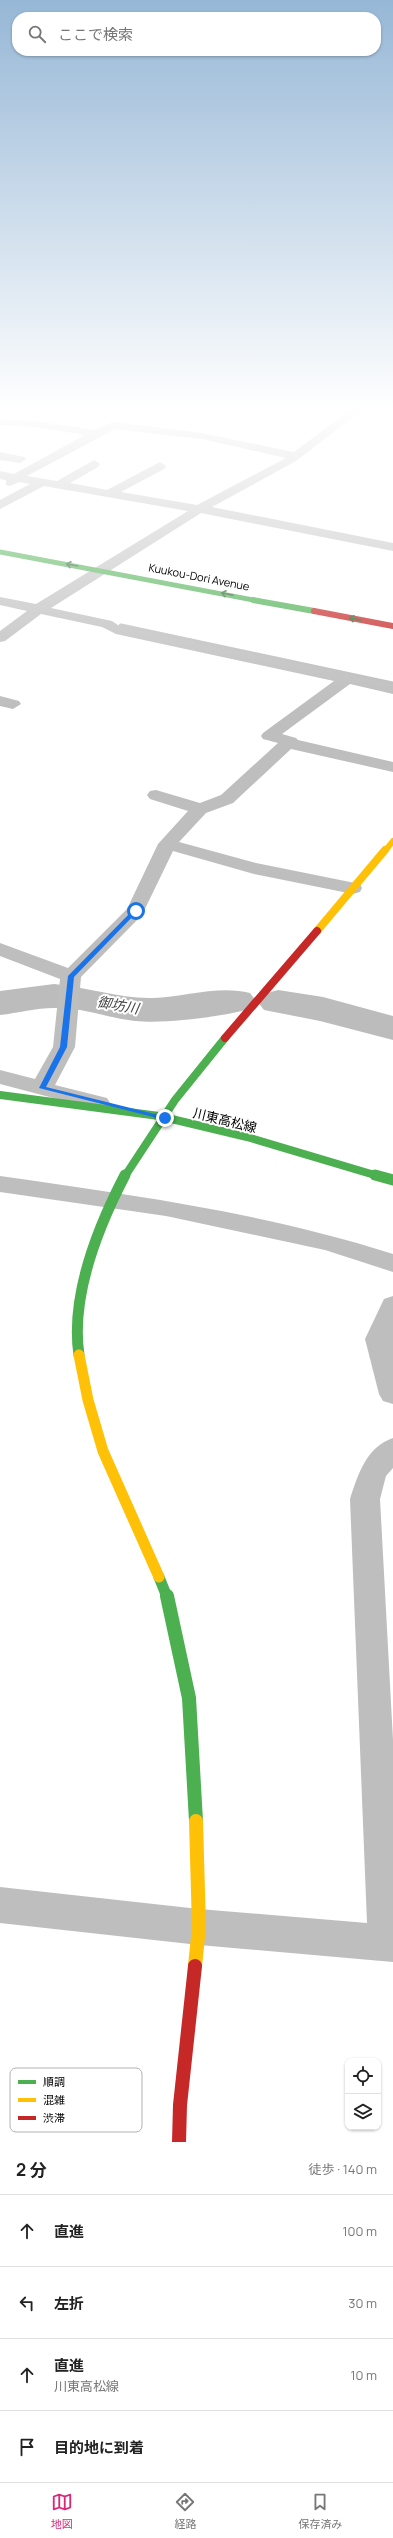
<!DOCTYPE html>
<html lang="ja">
<meta charset="utf-8">
<style>
body{margin:0;font-family:Manrope,"Noto Sans JP",sans-serif;background:#f2f2f2;color:#222}
.controls{position:absolute;right:12px;bottom:12px;display:grid;overflow:hidden;border-radius:8px;box-shadow:0 1px 3px #0004}
.controls button{width:36px;height:36px;display:grid;place-items:center;padding:0;border:0;border-bottom:1px solid #e0e0e0;background:#fff;color:#222;font:20px sans-serif}
.stop{position:absolute;width:12px;height:12px;margin:-9px;border:3px solid #1a73e8;border-radius:50%;background:#fff}
.stop.end{background:#1a73e8;border-color:#fff;box-shadow:0 1px 4px #0008}
.list{margin:0;padding:0;list-style:none}
h2{display:flex;justify-content:space-between;align-items:center;height:52px;margin:0;padding:0 16px;font-size:17px}
h2 small{font-size:13px;font-weight:400;color:#767676}
.list li{display:grid;grid-template-columns:26px 1fr auto;gap:12px;align-items:center;box-sizing:border-box;height:72px;padding:0 16px;border-top:1px solid #e0e0e0}
.list b{display:block;font-size:15px;white-space:nowrap}
.list p{margin:0;font-size:13px;white-space:nowrap;color:#767676}
.list em{font-size:13px;font-style:normal;color:#767676}
.icon{flex:none;width:22px;height:22px;fill:none;stroke:currentColor;stroke-width:2;stroke-linecap:round;stroke-linejoin:round}
.map{position:relative;flex:none;width:393px;height:2142px;overflow:hidden}
.search{position:absolute;background:#fff;box-shadow:0 1px 3px #0004;left:12px;right:12px;top:12px;height:44px;display:flex;align-items:center;gap:10px;box-sizing:border-box;padding:0 14px;border-radius:16px;color:#767676;font-size:15px}
.sheet{height:340px;background:#fff}
nav{display:flex;justify-content:space-around;align-items:center;box-sizing:border-box;height:56px;border-top:1px solid #e0e0e0;background:#fff;font-size:11px;color:#767676}
nav a{display:grid;justify-items:center;gap:2px}
nav .on{color:#db2777}
.map>svg:first-child{display:block}
</style>
<div class="map">
<svg width="393" height="2142" viewBox="0 0 393 2142">
<rect width="100%" height="100%" fill="#fff"/>
<g fill="none" stroke-linecap="round" stroke-linejoin="round">
<polyline stroke="#bcbcbc" stroke-width="5" points="121,626 393,684"/>
<g fill="#bcbcbc" fill-rule="evenodd">
<path d="M54,984C87,987 120,999 153,998C185,997 219,985 250,993L256,1001L250,1009C219,1017 167,1024 135,1021C108,1018 82,1007 54,1008C36,1008 18,1013 0,1015V991Z"/>
<polygon points="278,990 323,997 393,1016 393,1040 320,1021 264,1010 258,1002 264,994"/>
</g>
<g fill="#bebebe" fill-rule="evenodd">
<polygon points="219,407 231,407 224,411 220,410"/>
<path d="M354,407H366L296,461L212,507L393,543V551L201,513L51,608L112,621L121,627L393,684V694L350,684L282,734L296,738L298,740L393,762V772L291,749L233,803L206,813L179,842L256,863L360,884L362,888L360,892L353,894L254,874L173,851L142,915L81,977L75,1047L55,1085L107,1098L110,1103L107,1108L99,1110L0,1084V1070L35,1079L53,1047L60,979L0,956V943L68,968L127,909L158,844L188,811L150,799L147,795L150,791L156,790L200,803L221,795L278,743L263,739L261,736L263,733L334,681L116,634L102,627L41,614L5,641L0,642V631L27,611L0,605V597L36,604L188,511L44,486L0,509V500L30,484L19,482L10,486L6,485V480L0,479V471L14,474L85,435L36,427L0,425V419L36,421L95,430L113,422L202,433L294,452ZM115,429L202,439L286,458L197,505L121,492L164,469L166,466L160,462L107,490L70,483L98,467L100,464L94,460L57,481L27,476Z"/>
<polygon points="0,452 24,457 26,459 20,463 0,460"/>
<polygon points="0,696 19,701 21,704 13,709 0,706"/>
<path d="M0,1176C132,1195 266,1213 393,1254V1272L325,1250L166,1216L0,1192Z"/>
<polygon points="393,1296 393,1404 383,1401 379,1394 365,1339 384,1299"/>
<path d="M393,1438V1468L386,1476L380,1499L393,1740V1962L199,1945L0,1923V1887L199,1909L367,1923L350,1499C358,1475 366,1447 393,1438Z"/>
</g>
<polyline stroke="#4caf50" stroke-width="5" points="0,552 259,601"/>
<polyline stroke="#4caf50" stroke-width="6" points="253,600 314,611"/>
<g stroke="#4caf50" stroke-width="8">
<polyline points="0,1095 159,1116 247,1137 378,1176"/>
<polyline points="125,1176 175,1100 225,1038"/>
</g>
<g stroke="#4caf50" stroke-width="11">
<polyline points="375,1175 393,1180"/>
<path d="M79,1355C70,1295 98,1227 125,1175"/>
<polyline points="159,1577 167,1597"/>
</g>
<polyline stroke="#4caf50" stroke-width="14" points="167,1596 189,1698 196,1821"/>
<polyline stroke="#ffc107" stroke-width="6" points="385,851 393,841"/>
<polyline stroke="#ffc107" stroke-width="8" points="317,931 385,850"/>
<polyline stroke="#ffc107" stroke-width="11" points="79,1355 88,1400 103,1451 159,1577"/>
<polyline stroke="#ffc107" stroke-width="14" points="195,1966 199,1927 196,1821"/>
<polyline stroke="#c62828" stroke-width="6" points="314,611 393,626"/>
<polyline stroke="#c62828" stroke-width="8" points="225,1038 317,931"/>
<polyline stroke="#c62828" stroke-width="14" points="179,2142 180,2105 195,1966"/>
</g>
<defs><path id="oneway-shaft" d="M-6 0H5M1.5-3L5.5 0L1.5 3" fill="none" stroke-width="1.6" stroke-linecap="round" stroke-linejoin="round"/></defs>
<g stroke="#2a602c">
<use href="#oneway-shaft" transform="translate(72 565) rotate(-170)"/>
<use href="#oneway-shaft" transform="translate(227 594) rotate(-169)"/>
<use href="#oneway-shaft" transform="translate(355 619) rotate(-169)"/>
</g>
<linearGradient id="sky" x2="0" y2="1"><stop stop-color="#96b7d6"/><stop offset="0.58" stop-color="#fff"/><stop offset="1" stop-color="#fff" stop-opacity="0"/></linearGradient>
<rect width="393" height="707" fill="url(#sky)"/>
<polygon fill="#1a73e8" points="133,910 138,911 74,977 67,1047 46,1087 167,1117 165,1120 39,1088 60,1047 68,976"/>
<g text-anchor="middle" stroke-width="4" stroke-linejoin="round" paint-order="stroke">
<g font-size="11" fill="#000" stroke="#fff">
<text transform="translate(199 577) rotate(11)" y="4">Kuukou-Dori Avenue</text>
</g>
<g font-size="13" fill="#000" stroke="#fff">
<text transform="translate(225 1120) rotate(14)" y="5">川東高松線</text>
</g>
<g font-size="14" font-style="italic" fill="#414141" stroke="#fff">
<text transform="translate(118 1005) rotate(10)" y="5">御坊川</text>
</g>
</g>
<rect x="10" y="2068" width="132" height="64" rx="6" fill="#fff" stroke="#b2b2b2" stroke-width="1"/>
<rect x="18" y="2080" width="18" height="4" fill="#4caf50"/>
<rect x="18" y="2098" width="18" height="4" fill="#ffc107"/>
<rect x="18" y="2116" width="18" height="4" fill="#c62828"/>
<g font-size="11" fill="#000">
<text x="43" y="2086">順調</text>
<text x="43" y="2104">混雑</text>
<text x="43" y="2122">渋滞</text>
</g>
</svg>
<div class="controls">
<button><svg class="icon" aria-label="locate" viewBox="0 0 24 24"><circle cx="12" cy="12" r="6"/><path d="M12 2v4M12 18v4M2 12h4M18 12h4"/></svg></button>
<button><svg class="icon" aria-label="layers" viewBox="0 0 24 24"><path d="M12 4l9 5-9 5-9-5zM3 14l9 5 9-5"/></svg></button>
</div>
<div class="stop" style="left:136px;top:911px"></div>
<div class="stop end" style="left:165px;top:1118px"></div>
<div class="search"><svg class="icon" aria-label="search" viewBox="0 0 24 24"><circle cx="10" cy="10" r="6"/><path d="M15 15l6 6"/></svg>ここで検索</div>
</div>
<section class="sheet">
<h2>2 分<small>徒歩 · 140 m</small></h2>
<ul class="list">
<li><svg class="icon" aria-label="ahead" viewBox="0 0 24 24"><path d="M12 20V5M6 11l6-6 6 6"/></svg><div><b>直進</b></div><em>100 m</em></li>
<li><svg class="icon" aria-label="left" viewBox="0 0 24 24"><path d="M17 20v-9H6M10 6l-5 5 5 5"/></svg><div><b>左折</b></div><em>30 m</em></li>
<li><svg class="icon" aria-label="ahead" viewBox="0 0 24 24"><path d="M12 20V5M6 11l6-6 6 6"/></svg><div><b>直進</b><p>川東高松線</p></div><em>10 m</em></li>
<li><svg class="icon" aria-label="arrive" viewBox="0 0 24 24"><path d="M6 21V4h12l-3 4 3 4H6"/></svg><div><b>目的地に到着</b></div></li>
</ul>
</section>
<nav>
<a class="on"><svg class="icon" aria-label="map" viewBox="0 0 24 24"><path d="M3 6l6-2 6 2 6-2v14l-6 2-6-2-6 2zM9 4v14M15 6v14"/></svg>地図</a>
<a><svg class="icon" aria-label="directions" viewBox="0 0 24 24"><path d="M12 3l9 9-9 9-9-9zM9 14v-3h6M13 9l2 2-2 2"/></svg>経路</a>
<a><svg class="icon" aria-label="saved" viewBox="0 0 24 24"><path d="M7 4h10v16l-5-4-5 4z"/></svg>保存済み</a>
</nav>
